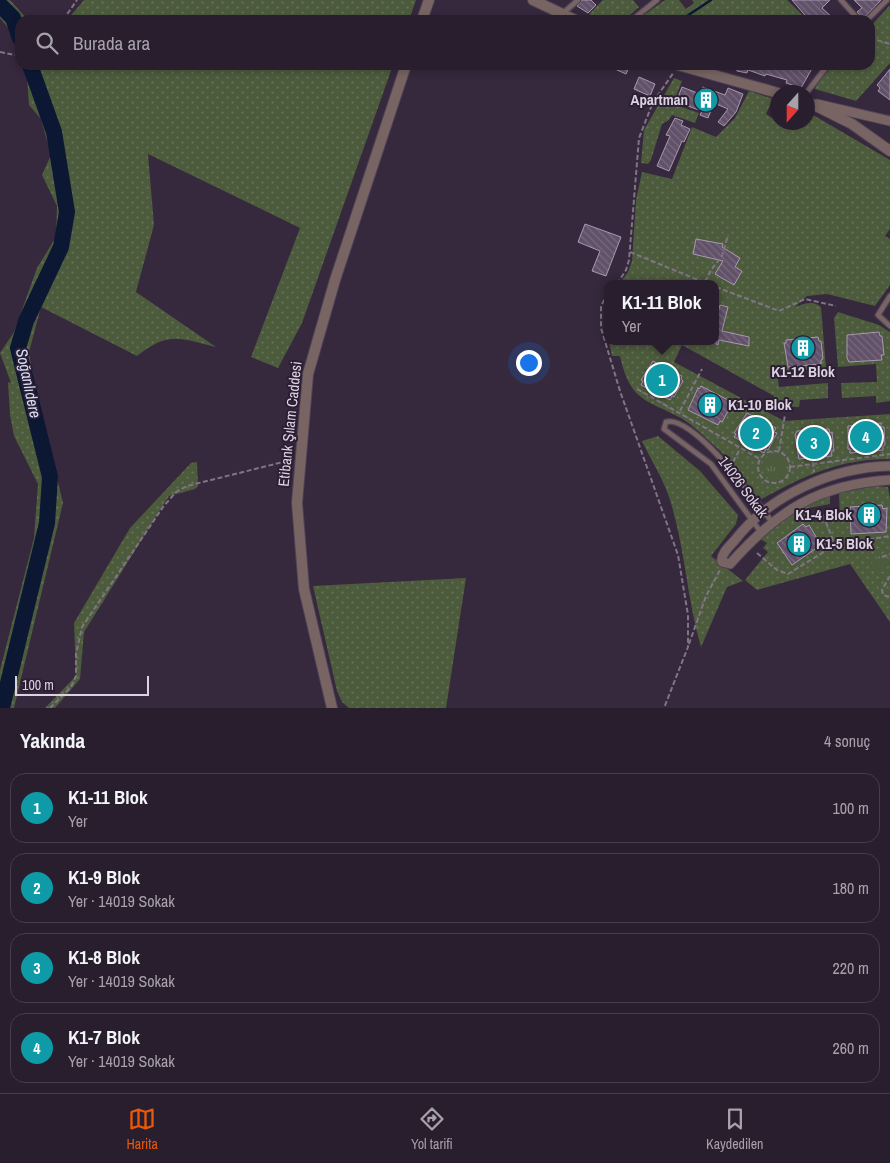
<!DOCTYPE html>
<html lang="tr">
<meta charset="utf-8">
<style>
body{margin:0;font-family:"Archivo Narrow",sans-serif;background:#342b3a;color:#f1f3f6}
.compass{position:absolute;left:770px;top:85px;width:45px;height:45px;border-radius:50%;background:#281e2e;box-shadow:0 2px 8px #0003;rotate:201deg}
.scale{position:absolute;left:15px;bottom:12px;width:134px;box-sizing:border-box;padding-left:5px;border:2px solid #dcd3e1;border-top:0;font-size:14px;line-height:18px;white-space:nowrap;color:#dcd3e1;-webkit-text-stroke:4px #2c1e33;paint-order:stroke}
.you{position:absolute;left:528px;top:362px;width:18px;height:18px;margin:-12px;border:4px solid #fff;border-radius:50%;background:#1a73e8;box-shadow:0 0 0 8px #1a73e833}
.badge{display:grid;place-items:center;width:32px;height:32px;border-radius:50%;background:#ea580c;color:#fff;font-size:16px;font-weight:700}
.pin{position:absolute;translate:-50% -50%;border:2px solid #fff;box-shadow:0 1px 5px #0006}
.popup{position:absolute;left:604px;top:280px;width:115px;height:65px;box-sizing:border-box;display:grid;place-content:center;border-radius:10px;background:#281e2e;filter:drop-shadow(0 1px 4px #0005);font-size:16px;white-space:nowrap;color:#a5a2aa}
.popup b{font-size:19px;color:#f1f3f6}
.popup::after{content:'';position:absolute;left:50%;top:100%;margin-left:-10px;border:10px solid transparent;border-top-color:#281e2e}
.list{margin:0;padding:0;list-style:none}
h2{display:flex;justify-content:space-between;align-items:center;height:65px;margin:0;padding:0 20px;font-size:21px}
h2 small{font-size:16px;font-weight:400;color:#a5a2aa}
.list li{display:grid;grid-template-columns:32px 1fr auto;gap:15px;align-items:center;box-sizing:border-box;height:70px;margin:0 10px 10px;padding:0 10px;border:1px solid #443c4a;border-radius:15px}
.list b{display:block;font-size:19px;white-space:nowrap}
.list p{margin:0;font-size:16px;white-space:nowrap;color:#a5a2aa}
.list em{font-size:16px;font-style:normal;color:#a5a2aa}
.icon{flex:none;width:28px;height:28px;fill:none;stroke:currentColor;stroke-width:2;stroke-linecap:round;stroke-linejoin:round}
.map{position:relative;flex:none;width:890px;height:708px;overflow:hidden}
.search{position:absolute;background:#281e2e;box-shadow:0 2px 8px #0003;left:15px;right:15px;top:15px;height:55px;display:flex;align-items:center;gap:12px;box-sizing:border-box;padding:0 18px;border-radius:15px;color:#a5a2aa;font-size:19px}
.sheet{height:385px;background:#281e2e}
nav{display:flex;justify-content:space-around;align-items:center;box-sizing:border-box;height:70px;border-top:1px solid #443c4a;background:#281e2e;font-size:14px;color:#a5a2aa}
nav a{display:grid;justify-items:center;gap:2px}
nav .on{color:#ea580c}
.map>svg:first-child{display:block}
</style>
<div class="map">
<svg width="890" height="708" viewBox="0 0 890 708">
<defs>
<pattern id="grass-dots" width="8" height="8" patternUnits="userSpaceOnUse" patternTransform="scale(1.25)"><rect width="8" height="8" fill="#4d5b3d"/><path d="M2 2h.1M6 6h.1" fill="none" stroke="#667259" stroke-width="1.8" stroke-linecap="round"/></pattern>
<pattern id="park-tufts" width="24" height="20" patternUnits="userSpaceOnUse" patternTransform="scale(1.25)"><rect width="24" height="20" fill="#4d5b3d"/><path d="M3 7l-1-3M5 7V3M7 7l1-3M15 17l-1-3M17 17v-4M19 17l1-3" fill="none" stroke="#667259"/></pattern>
<pattern id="building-back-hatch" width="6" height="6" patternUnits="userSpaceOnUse" patternTransform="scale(1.25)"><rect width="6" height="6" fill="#615169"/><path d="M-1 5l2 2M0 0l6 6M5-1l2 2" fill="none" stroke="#77697e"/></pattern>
</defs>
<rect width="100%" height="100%" fill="#36283d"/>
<g fill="url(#grass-dots)">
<polygon points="0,0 10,0 28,20 20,20 20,42 0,18"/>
<polygon points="84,0 416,0 409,20 67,20"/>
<polygon points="603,0 633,0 639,7 624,20 599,20 589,14"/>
<polygon points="665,0 679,0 686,9 694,3 692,0 787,0 808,20 651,20 644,15"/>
<polygon points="890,5 890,63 856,101 815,89 816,84 834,65 870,65 870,27"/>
<path d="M35,65H393L302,323L278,368L251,357L300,228L148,154L154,225L136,292L216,347C180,338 168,331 137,356L41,307L29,352L35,392L37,394L63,503L14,708H0V670L34,538L38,484L14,436L10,415L8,382L11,383L0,353L14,332L37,268L56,237L57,206L42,175L51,155L41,119L29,105L27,76Z"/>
<polygon points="674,78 682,81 673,104 699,113 695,123 672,115 669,120 662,124 651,160 648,164 641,163 644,130"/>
<path d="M749,91L773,99L766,114L778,122L787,126L790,123L808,122V112L890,160V229L885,236L890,239V285L875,306L827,294L807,296L795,307C805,304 811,300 821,307L826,368L777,372L779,387L828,383V398L800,400L799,407L781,406L772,402L774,396L682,345L674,362L784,421L890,414V459C838,459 804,476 760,500C746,483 733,462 716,447C706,438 693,425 681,418C645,399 630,401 620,356H612L609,341H716V284H619L628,272L632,261L636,200L642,172L672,179L692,127L716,137L735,118Z"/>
<polygon points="838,312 879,325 890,332 890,401 876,403 876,396 842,398 841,383 877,382 876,364 838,367 834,318"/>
<path d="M658,436L700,471L738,515L736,524L711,556L743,581L727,587L701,647C687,599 685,548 670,500C664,480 651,460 642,441Z"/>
<polygon points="197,462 198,486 195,489 169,496 84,632 80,679 55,708 45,708 76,676 74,623 130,528 191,463"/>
<polygon points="876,486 888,487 890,499 890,622 850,564 757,590 745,580 768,552 763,548 767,543 758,538 779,520 830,494 830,504 809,508 812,522 840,520 839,493"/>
<polygon points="466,578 446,708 349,708 342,702 337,691 313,586"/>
</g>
<g fill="url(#park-tufts)">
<circle cx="774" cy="467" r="12"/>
<circle cx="880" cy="564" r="8"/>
</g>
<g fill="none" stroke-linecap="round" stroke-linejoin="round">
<polyline stroke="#0c1833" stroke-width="2.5" points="681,20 711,0"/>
<g stroke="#0c1833" stroke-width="16">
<polyline points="0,5 13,18 20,38"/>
<polyline points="2,708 47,523 50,477 18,348 26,321 61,247 67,212 54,132 30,65"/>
</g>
</g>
<g fill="url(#building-back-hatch)" stroke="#a998b2">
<polygon points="582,0 591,0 596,5 588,13 577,6"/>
<polygon points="792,0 830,0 822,8 835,20 809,20"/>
<polygon points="854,0 881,0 863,19 857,12 862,8"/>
<polygon points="606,65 630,65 626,74"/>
<polygon points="737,65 814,65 801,88 786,83 787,80 766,74 765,76 748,70 747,73 737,71"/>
<polygon points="890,69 890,100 878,91 880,88 877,85"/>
<polygon points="639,77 655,84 650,96 634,89"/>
<polygon points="682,87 700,94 703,87 725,95 728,88 743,94 736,112 724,126 718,122 728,109 714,103 708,118 700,115 702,111 676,102"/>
<polygon points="675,118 683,121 681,125 690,129 684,142 682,141 669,171 657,166 670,136 666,135"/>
<polygon points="585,224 621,237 606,276 592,271 600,251 578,242"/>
<polygon points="696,239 723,244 722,247 740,258 735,267 742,271 734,285 715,274 723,261 693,254"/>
<polygon points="720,305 728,307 722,331 749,337 749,346 719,340 718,345 716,344 716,321"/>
<polygon points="879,332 880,336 882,336 884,355 881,355 882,360 849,362 847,358 847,335"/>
<polygon points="818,337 819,341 821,341 823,359 821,360 821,364 788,367 784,343 786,343 786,340"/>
<polygon points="653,361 682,376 681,379 683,381 674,397 672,396 670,400 641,385 643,381 641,380"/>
<polygon points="701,386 730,401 728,404 731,406 722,422 720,421 718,425 688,410 698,388 699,389"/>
<polygon points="747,413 776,428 774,432 777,433 768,450 766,449 764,453 734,437 736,434 734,433"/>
<polygon points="881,423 881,427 884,427 885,445 883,446 883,450 850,453 850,449 848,449 848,426"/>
<polygon points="829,429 830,433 832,432 834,451 831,451 832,456 799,459 795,435 797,431"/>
<polygon points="882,505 883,509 887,508 886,532 851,534 850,507"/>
<polygon points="803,524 806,527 809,525 821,545 792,565 777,543"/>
</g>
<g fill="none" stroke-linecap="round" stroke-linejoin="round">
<defs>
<g id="service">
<polyline points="841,0 859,20"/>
<polyline points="562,14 578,0"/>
<polyline points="632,20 657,0"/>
<polyline points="867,20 887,0"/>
<polyline points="807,92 828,65"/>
<polyline points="890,296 878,315 890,326"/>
<path d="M760,531L711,464L664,429L666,422C694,415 756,501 772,522"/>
</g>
<g id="minor">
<polyline points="817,104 890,121"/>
<path d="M890,466C833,467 770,495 735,540C730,546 720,554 722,562L730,564C776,512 818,484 890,480"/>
</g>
<g id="tertiary">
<polyline points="533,0 575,20"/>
<polyline points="422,20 429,0"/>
<polyline points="678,65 778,93"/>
<polyline points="808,102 852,124 890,151"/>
<polyline points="332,708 304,589 297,503 308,374 335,280 406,65"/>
</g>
</defs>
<use href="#service" stroke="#514357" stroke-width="7"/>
<use href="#minor" stroke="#514357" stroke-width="11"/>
<use href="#tertiary" stroke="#514357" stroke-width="12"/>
<g stroke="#807486" stroke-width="2" stroke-dasharray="5 2.5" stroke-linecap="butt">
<polyline points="63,20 77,0"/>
<polyline points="870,38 890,44"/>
<polyline points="0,52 20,56"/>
<polyline points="630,252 708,284"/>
<polyline points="705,282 711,270 722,256 728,235"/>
<polyline points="617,284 626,270 629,260 639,138 653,102 674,72"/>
<polyline points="716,287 779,311 805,299 836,306"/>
<polyline points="608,293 601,306 601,328 620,391 678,555 688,615 688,647 664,708"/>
<polyline points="637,389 760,459"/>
<polyline points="680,411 702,369"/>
<circle cx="774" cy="467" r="16"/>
<polyline points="779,451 785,415"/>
<polyline points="733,462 740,449"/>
<polyline points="813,462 814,472"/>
<polyline points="790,467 890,454"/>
<polyline points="823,515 835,545"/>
<polyline points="757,553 777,570 788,574 835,545 890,536"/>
<polyline points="882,557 890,554"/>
<polyline points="890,576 882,590 883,595 890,597"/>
<polyline points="689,644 706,596 720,570"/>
<polyline points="50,708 71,687 76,676 76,654 82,627 163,507 176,492 187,486 291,460"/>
</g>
<use href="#service" stroke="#786563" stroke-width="4.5"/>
<use href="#minor" stroke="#786563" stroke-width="9"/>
<use href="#tertiary" stroke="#786563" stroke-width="10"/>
</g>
<defs>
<symbol id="building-disc" viewBox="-11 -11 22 22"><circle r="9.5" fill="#0f9aa8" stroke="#2c1e33"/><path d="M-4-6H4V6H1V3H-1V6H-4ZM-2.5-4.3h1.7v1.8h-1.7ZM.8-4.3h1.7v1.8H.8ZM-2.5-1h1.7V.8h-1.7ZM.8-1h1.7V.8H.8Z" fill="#fff"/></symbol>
</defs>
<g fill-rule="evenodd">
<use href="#building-disc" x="692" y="86" width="28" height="28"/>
<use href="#building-disc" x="789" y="334" width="28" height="28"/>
<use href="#building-disc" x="696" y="391" width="28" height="28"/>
<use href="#building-disc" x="855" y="501" width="28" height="28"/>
<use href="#building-disc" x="785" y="530" width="28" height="28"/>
</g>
<g text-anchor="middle" stroke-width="4" stroke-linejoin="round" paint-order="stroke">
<g font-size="15" font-weight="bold" fill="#dcd3e1" stroke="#2c1e33" text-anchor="end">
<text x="688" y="105">Apartman</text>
<text x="803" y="377" text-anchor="middle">K1-12 Blok</text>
<text x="728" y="410" text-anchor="start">K1-10 Blok</text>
<text x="852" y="520">K1-4 Blok</text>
<text x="816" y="549" text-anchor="start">K1-5 Blok</text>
</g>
<g font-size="15" fill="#dcd3e1" stroke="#2c1e33">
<text transform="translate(290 424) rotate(-84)" y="5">Etibank Şılam Caddesi</text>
<text transform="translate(743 487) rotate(53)" y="5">14026 Sokak</text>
</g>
<g font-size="16" font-style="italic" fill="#d4dff7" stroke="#2c1e33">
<text transform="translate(29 383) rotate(78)" y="6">Soğanlıdere</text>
</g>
</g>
</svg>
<svg class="compass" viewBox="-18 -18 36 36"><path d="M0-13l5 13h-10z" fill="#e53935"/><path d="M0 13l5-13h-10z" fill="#a5a2aa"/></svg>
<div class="scale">100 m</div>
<div class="you"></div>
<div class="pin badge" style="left:662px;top:380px;background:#0f9aa8">1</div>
<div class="popup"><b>K1-11 Blok</b>Yer</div>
<div class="pin badge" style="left:756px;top:433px;background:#0f9aa8">2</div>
<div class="pin badge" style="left:814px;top:443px;background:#0f9aa8">3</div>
<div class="pin badge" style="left:866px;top:437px;background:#0f9aa8">4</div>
<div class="search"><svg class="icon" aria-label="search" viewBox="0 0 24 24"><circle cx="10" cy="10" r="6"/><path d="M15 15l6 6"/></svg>Burada ara</div>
</div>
<section class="sheet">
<h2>Yakında<small>4 sonuç</small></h2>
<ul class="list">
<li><span class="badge" style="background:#0f9aa8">1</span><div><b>K1-11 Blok</b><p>Yer</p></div><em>100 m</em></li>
<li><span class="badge" style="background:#0f9aa8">2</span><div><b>K1-9 Blok</b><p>Yer · 14019 Sokak</p></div><em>180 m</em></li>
<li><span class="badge" style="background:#0f9aa8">3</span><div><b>K1-8 Blok</b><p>Yer · 14019 Sokak</p></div><em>220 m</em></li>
<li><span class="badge" style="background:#0f9aa8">4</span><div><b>K1-7 Blok</b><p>Yer · 14019 Sokak</p></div><em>260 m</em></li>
</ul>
</section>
<nav>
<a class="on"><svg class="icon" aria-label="map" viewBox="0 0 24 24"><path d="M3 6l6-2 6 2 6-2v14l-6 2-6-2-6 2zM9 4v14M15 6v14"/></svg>Harita</a>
<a><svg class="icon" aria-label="directions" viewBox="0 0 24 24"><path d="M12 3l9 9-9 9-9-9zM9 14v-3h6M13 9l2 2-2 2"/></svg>Yol tarifi</a>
<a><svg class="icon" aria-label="saved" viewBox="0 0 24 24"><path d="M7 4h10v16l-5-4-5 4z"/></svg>Kaydedilen</a>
</nav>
